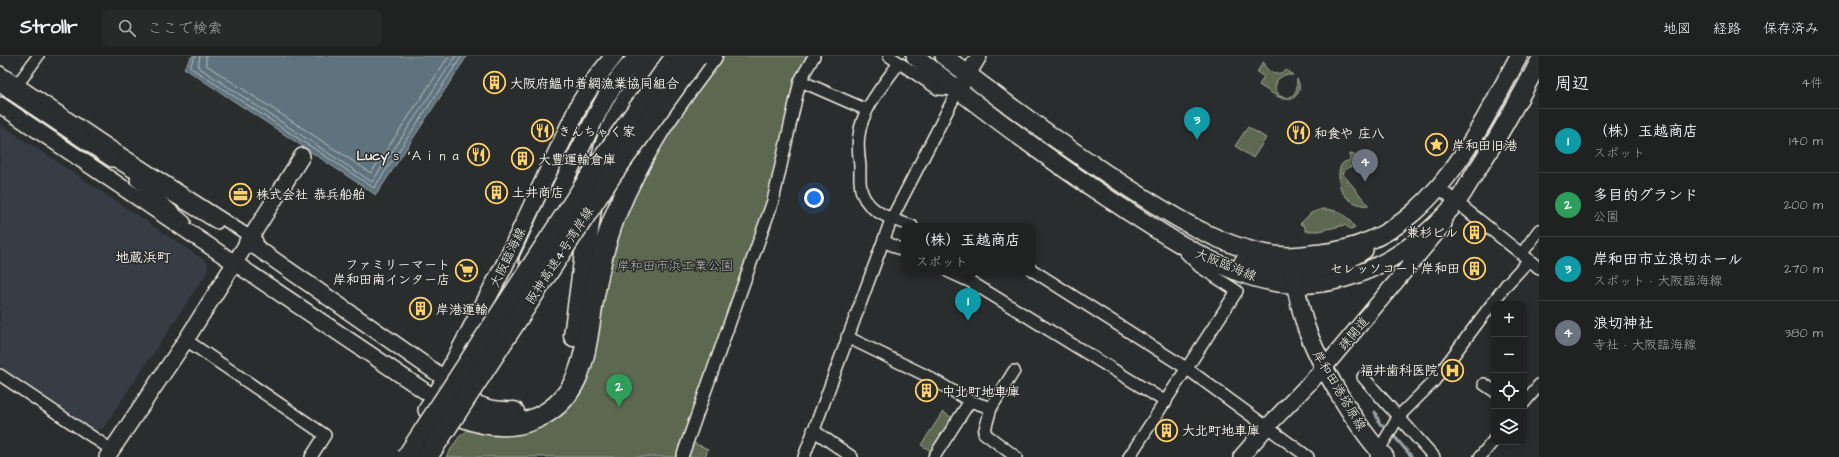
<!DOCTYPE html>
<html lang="ja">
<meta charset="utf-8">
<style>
body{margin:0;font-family:"Architects Daughter","Klee One",sans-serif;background:#282a2a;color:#f1f3f6}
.controls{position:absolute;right:12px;bottom:12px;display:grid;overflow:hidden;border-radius:8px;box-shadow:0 2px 10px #0003}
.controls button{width:36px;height:36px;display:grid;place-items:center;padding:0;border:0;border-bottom:1px solid #3d3f40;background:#202222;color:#f1f3f6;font:20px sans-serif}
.you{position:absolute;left:814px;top:142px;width:14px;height:14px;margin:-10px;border:3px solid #fff;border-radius:50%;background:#1a73e8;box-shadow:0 0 0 6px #1a73e833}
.badge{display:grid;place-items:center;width:26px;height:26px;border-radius:50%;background:#b45309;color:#fff;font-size:13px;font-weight:700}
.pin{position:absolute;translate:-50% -33px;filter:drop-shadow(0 1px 2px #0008)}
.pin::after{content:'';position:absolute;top:21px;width:14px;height:12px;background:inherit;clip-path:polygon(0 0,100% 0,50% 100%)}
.popup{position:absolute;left:901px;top:167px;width:134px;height:52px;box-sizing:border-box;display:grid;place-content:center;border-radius:8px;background:#202222;filter:drop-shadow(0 1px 3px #0005);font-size:13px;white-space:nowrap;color:#a2a4a5}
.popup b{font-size:15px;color:#f1f3f6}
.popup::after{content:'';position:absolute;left:50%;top:100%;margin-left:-8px;border:8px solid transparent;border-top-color:#202222}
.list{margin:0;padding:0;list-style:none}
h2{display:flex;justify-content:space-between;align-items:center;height:52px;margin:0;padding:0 16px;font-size:17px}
h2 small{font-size:13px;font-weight:400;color:#a2a4a5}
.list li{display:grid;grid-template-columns:26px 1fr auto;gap:12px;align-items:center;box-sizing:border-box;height:64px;padding:0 16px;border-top:1px solid #3d3f40}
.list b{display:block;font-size:15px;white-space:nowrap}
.list p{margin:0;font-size:13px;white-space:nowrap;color:#a2a4a5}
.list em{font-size:13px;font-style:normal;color:#a2a4a5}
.icon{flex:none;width:22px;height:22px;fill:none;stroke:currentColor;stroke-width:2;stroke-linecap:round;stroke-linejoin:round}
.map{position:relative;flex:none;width:1539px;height:401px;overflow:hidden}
header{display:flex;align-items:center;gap:24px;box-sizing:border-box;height:56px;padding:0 20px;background:#202222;border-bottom:1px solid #3d3f40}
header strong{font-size:19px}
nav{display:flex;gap:22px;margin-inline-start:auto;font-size:14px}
.search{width:280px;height:36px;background:#282a2a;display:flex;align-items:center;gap:10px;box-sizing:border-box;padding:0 14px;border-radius:8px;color:#a2a4a5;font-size:15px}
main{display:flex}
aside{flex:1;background:#202222}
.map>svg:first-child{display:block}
</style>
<header>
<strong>Strollr</strong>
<div class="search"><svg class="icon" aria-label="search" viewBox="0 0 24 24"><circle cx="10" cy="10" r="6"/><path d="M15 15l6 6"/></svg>ここで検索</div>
<nav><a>地図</a><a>経路</a><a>保存済み</a></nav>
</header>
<main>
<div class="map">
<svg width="1539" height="401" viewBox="0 0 1539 401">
<rect width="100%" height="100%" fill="#2a2d2e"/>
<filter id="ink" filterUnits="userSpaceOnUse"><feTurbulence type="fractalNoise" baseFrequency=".025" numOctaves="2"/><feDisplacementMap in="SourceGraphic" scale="8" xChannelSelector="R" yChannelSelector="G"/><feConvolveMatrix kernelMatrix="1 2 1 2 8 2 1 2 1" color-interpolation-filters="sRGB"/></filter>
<g filter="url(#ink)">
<polygon fill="#393e44" points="0,68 207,206 208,215 103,372 96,374 0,310"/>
<g fill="#5c684f" stroke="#a8ac9c">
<polygon points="720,0 811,0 797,24 788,52 766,154 676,401 446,401 459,381 468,374 501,378 560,357 610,195 649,104"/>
<path d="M1263,6C1267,17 1276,21 1286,14L1293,19H1284L1277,24L1275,32L1279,39L1278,41L1259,29L1264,21L1257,16Z"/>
<path d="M1297,23C1305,36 1292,49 1279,41L1280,40L1288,42C1299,37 1296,31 1297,23Z"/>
<polygon points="1248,71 1266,82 1253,102 1235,90"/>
<path d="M1350,98L1354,99L1359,104L1342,117L1369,150C1351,149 1338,139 1339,120C1339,116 1339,112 1342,108C1344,105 1347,106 1350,104Z"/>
<path d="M1322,153C1338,153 1347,159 1355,172L1351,174L1345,169L1319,175H1305V170L1300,168L1311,157Z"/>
<polygon points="943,356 954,363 933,396 921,389"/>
<polygon points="691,386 708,393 705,401 686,401"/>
</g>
<polygon fill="#5f737e" stroke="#9ba5a8" points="192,0 467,0 376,139 184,12"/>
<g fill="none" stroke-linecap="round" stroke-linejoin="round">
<g stroke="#b8bfbe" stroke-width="1">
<polyline points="195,0 190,10 191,12 374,132 462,0"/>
<polyline points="200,0 198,11 372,126 456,0"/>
<polyline points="206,0 206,9 371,117 449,0"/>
</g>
<polyline stroke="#9ba5a8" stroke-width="3" points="1375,356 1380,368 1387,372 1412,401"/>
<defs>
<g id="street">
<path d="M899,7C884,28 862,53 859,79C857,89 859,100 860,110C860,118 859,129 862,137C869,157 894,164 912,170"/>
<polyline points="0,16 116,94 257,185"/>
<polyline points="803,26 867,54"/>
<polyline points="18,28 38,0"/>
<polyline points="112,103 217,167"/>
<polyline points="136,124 185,166"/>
<polyline points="1439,132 1539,212"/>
<polyline points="884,185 904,195"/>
<polyline points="1526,192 1539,174"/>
<polyline points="1032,214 1186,312 1308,401"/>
<polyline points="949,216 971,226 1166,346"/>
<polyline points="847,281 925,319 970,345 991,352"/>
<polyline points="186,284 325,379 311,401"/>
<polyline points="1014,315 991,352 984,377 1016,401"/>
<polyline points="0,319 112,394"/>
<polyline points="1363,321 1434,401"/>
<polyline points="1484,328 1494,335"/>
<polyline points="1524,347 1539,329"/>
<polyline points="813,374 852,401"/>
<polyline points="1376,399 1399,360 1434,325 1506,229 1529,204"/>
<polyline points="682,401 773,145 800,25 814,0"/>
<polyline points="804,401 891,164 958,34 938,33 889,0"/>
<polyline points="934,401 970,345"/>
<polyline points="1129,401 1237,235 1200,211 1185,196"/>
<polyline points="1480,401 1494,384"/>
</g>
<g id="secondary">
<polyline points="0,28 112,103"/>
<polyline points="962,28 979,0"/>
<polyline points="0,49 444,348"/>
<polyline points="247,185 444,322 454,331"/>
<polyline points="107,401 186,284 302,100"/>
<polyline points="1241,401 1267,371 1324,312 1444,168"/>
</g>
<g id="primary">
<path d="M915,0C978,50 1042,99 1109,143C1151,170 1191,198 1238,216C1321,249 1400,212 1456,147C1463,138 1469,127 1475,117C1499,81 1519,43 1539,6"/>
<path d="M944,0C997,41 1051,81 1107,118C1159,151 1224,198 1288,200C1299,200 1310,198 1321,197C1356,193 1387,180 1413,157C1461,115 1489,55 1519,0"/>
<path d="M528,204C546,165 563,125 583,87C598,55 612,24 639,0"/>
<path d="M1243,206C1287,220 1325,219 1364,194"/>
<path d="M1293,218C1297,235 1300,253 1306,271C1320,310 1356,371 1385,401"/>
<polyline points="427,354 435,342 504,210 580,47 597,21 614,0"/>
</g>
<g id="highway">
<path d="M601,104C610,64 634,32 658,0"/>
<polyline points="574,280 592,145"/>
<path d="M469,346C483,355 497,357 514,356"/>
<path d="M461,360C483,369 506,373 529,365C584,346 585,294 593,245C598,216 604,188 615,160C640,98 671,53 712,0"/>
</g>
</defs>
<use href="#street" stroke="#f4f1e8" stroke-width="14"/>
<use href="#secondary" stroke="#f4f1e8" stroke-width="18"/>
<use href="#primary" stroke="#f4f1e8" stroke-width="20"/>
<use href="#highway" stroke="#f4f1e8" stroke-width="23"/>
<use href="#street" stroke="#2a2d2e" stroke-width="11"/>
<use href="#secondary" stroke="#2a2d2e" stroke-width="15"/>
<use href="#primary" stroke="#2a2d2e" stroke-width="17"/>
<use href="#highway" stroke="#2a2d2e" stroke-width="20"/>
<defs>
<g id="highway-bridge">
<polyline points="407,401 591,120 676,0"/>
<polyline points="427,401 612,118 697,0"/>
</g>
</defs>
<use href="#highway-bridge" stroke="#f4f1e8" stroke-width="23" stroke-linecap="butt"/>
<use href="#highway-bridge" stroke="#2a2d2e" stroke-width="20"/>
</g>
</g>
<defs>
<symbol id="building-ring" viewBox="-11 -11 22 22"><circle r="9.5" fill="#2a2d2e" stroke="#ffd166" stroke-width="1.5"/><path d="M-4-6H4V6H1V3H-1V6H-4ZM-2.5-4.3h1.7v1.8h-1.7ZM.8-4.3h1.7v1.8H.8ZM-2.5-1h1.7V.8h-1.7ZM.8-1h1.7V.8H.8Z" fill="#ffd166"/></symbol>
<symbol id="restaurant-ring" viewBox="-11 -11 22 22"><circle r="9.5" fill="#2a2d2e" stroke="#ffd166" stroke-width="1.5"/><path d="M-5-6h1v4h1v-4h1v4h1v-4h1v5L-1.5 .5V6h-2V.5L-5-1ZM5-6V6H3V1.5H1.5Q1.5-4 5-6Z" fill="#ffd166"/></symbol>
<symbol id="sight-ring" viewBox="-11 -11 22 22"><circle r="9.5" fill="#2a2d2e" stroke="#ffd166" stroke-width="1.5"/><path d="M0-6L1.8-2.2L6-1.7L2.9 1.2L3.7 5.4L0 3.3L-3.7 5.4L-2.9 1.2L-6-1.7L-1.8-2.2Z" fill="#ffd166"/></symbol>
<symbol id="office-ring" viewBox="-11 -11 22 22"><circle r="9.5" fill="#2a2d2e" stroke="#ffd166" stroke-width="1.5"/><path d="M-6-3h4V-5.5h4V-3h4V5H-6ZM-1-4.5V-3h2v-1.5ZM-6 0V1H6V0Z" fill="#ffd166"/></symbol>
<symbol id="supermarket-ring" viewBox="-11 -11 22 22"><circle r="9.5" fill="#2a2d2e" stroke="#ffd166" stroke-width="1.5"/><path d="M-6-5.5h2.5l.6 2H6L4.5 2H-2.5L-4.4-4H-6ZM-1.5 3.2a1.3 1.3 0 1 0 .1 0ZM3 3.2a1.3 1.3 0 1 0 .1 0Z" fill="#ffd166"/></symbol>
<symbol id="hospital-ring" viewBox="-11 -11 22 22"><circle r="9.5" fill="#2a2d2e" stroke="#ffd166" stroke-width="1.5"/><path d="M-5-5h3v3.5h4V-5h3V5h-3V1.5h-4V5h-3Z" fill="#ffd166"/></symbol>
</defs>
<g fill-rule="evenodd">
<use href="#building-ring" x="482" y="14" width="25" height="25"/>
<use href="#restaurant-ring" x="530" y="62" width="25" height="25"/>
<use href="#restaurant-ring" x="1286" y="64" width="25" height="25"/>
<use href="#sight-ring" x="1424" y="76" width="25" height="25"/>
<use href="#restaurant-ring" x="466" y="86" width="25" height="25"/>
<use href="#building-ring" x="510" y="90" width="25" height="25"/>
<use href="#building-ring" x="484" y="124" width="25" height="25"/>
<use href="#office-ring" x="228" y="126" width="25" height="25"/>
<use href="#building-ring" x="1462" y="164" width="25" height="25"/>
<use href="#building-ring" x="1462" y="200" width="25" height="25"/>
<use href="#supermarket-ring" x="454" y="202" width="25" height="25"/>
<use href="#building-ring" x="408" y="240" width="25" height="25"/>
<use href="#hospital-ring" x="1440" y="302" width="25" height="25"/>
<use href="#building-ring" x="914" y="322" width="25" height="25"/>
<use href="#building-ring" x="1154" y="362" width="25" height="25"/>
</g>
<g text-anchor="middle" stroke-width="3" stroke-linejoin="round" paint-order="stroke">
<g font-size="13" font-weight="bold" fill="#f4f1e8" stroke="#2a2d2e" text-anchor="start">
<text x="510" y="32">大阪府鰮巾着網漁業協同組合</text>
<text x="558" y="80">きんちゃく家</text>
<text x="1314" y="82">和食や 庄八</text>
<text x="1452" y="94">岸和田旧港</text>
<text x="462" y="104" text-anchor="end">Lucy’ｓ ’Ａｉｎａ</text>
<text x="538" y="108">大豊運輸倉庫</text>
<text x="512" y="141">土井商店</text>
<text x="256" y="143">株式会社 恭兵船舶</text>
<text x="1458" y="181" text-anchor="end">兼杉ビル</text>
<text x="450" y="213" text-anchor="end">ファミリーマート<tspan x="450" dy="15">岸和田南インター店</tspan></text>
<text x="1460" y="217" text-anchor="end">セレッソコート岸和田</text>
<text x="436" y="258">岸港運輸</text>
<text x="1438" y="319" text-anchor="end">福井歯科医院</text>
<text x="942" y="340">中北町地車庫</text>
<text x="1182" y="379">大北町地車庫</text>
</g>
<g font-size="13" fill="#f4f1e8" stroke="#2a2d2e">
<text transform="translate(559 199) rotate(-57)" y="5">阪神高速4号湾岸線</text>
<text transform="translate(507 201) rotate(-64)" y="5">大阪臨海線</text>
<text transform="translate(1226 208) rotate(22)" y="5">大阪臨海線</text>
<text transform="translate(1353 277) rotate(-50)" y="5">疎開道</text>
<text transform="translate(1340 334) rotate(59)" y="5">岸和田港塔原線</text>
</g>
<g font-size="13" fill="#b7baab" stroke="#2a2d2e">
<text x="675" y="214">岸和田市浜工業公園</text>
</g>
<g font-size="14" font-weight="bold" fill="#f4f1e8" stroke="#2a2d2e">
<text x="143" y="206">地蔵浜町</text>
</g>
</g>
</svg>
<div class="controls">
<button>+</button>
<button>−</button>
<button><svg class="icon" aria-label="locate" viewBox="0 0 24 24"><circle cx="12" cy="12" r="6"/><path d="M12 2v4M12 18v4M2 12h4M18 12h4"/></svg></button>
<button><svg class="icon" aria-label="layers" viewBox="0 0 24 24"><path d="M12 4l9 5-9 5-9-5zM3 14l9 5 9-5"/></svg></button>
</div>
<div class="you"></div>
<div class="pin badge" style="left:968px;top:265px;background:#0f9aa8">1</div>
<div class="popup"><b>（株）玉越商店</b>スポット</div>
<div class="pin badge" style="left:619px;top:351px;background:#2e9e5b">2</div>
<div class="pin badge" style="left:1197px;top:84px;background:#0f9aa8">3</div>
<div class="pin badge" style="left:1365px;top:126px;background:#6b7280">4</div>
</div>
<aside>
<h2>周辺<small>4件</small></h2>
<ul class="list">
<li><span class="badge" style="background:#0f9aa8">1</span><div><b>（株）玉越商店</b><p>スポット</p></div><em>140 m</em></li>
<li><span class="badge" style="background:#2e9e5b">2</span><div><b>多目的グランド</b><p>公園</p></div><em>200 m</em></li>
<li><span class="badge" style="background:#0f9aa8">3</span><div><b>岸和田市立浪切ホール</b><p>スポット · 大阪臨海線</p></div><em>270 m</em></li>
<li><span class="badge" style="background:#6b7280">4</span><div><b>浪切神社</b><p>寺社 · 大阪臨海線</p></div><em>380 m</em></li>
</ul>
</aside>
</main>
